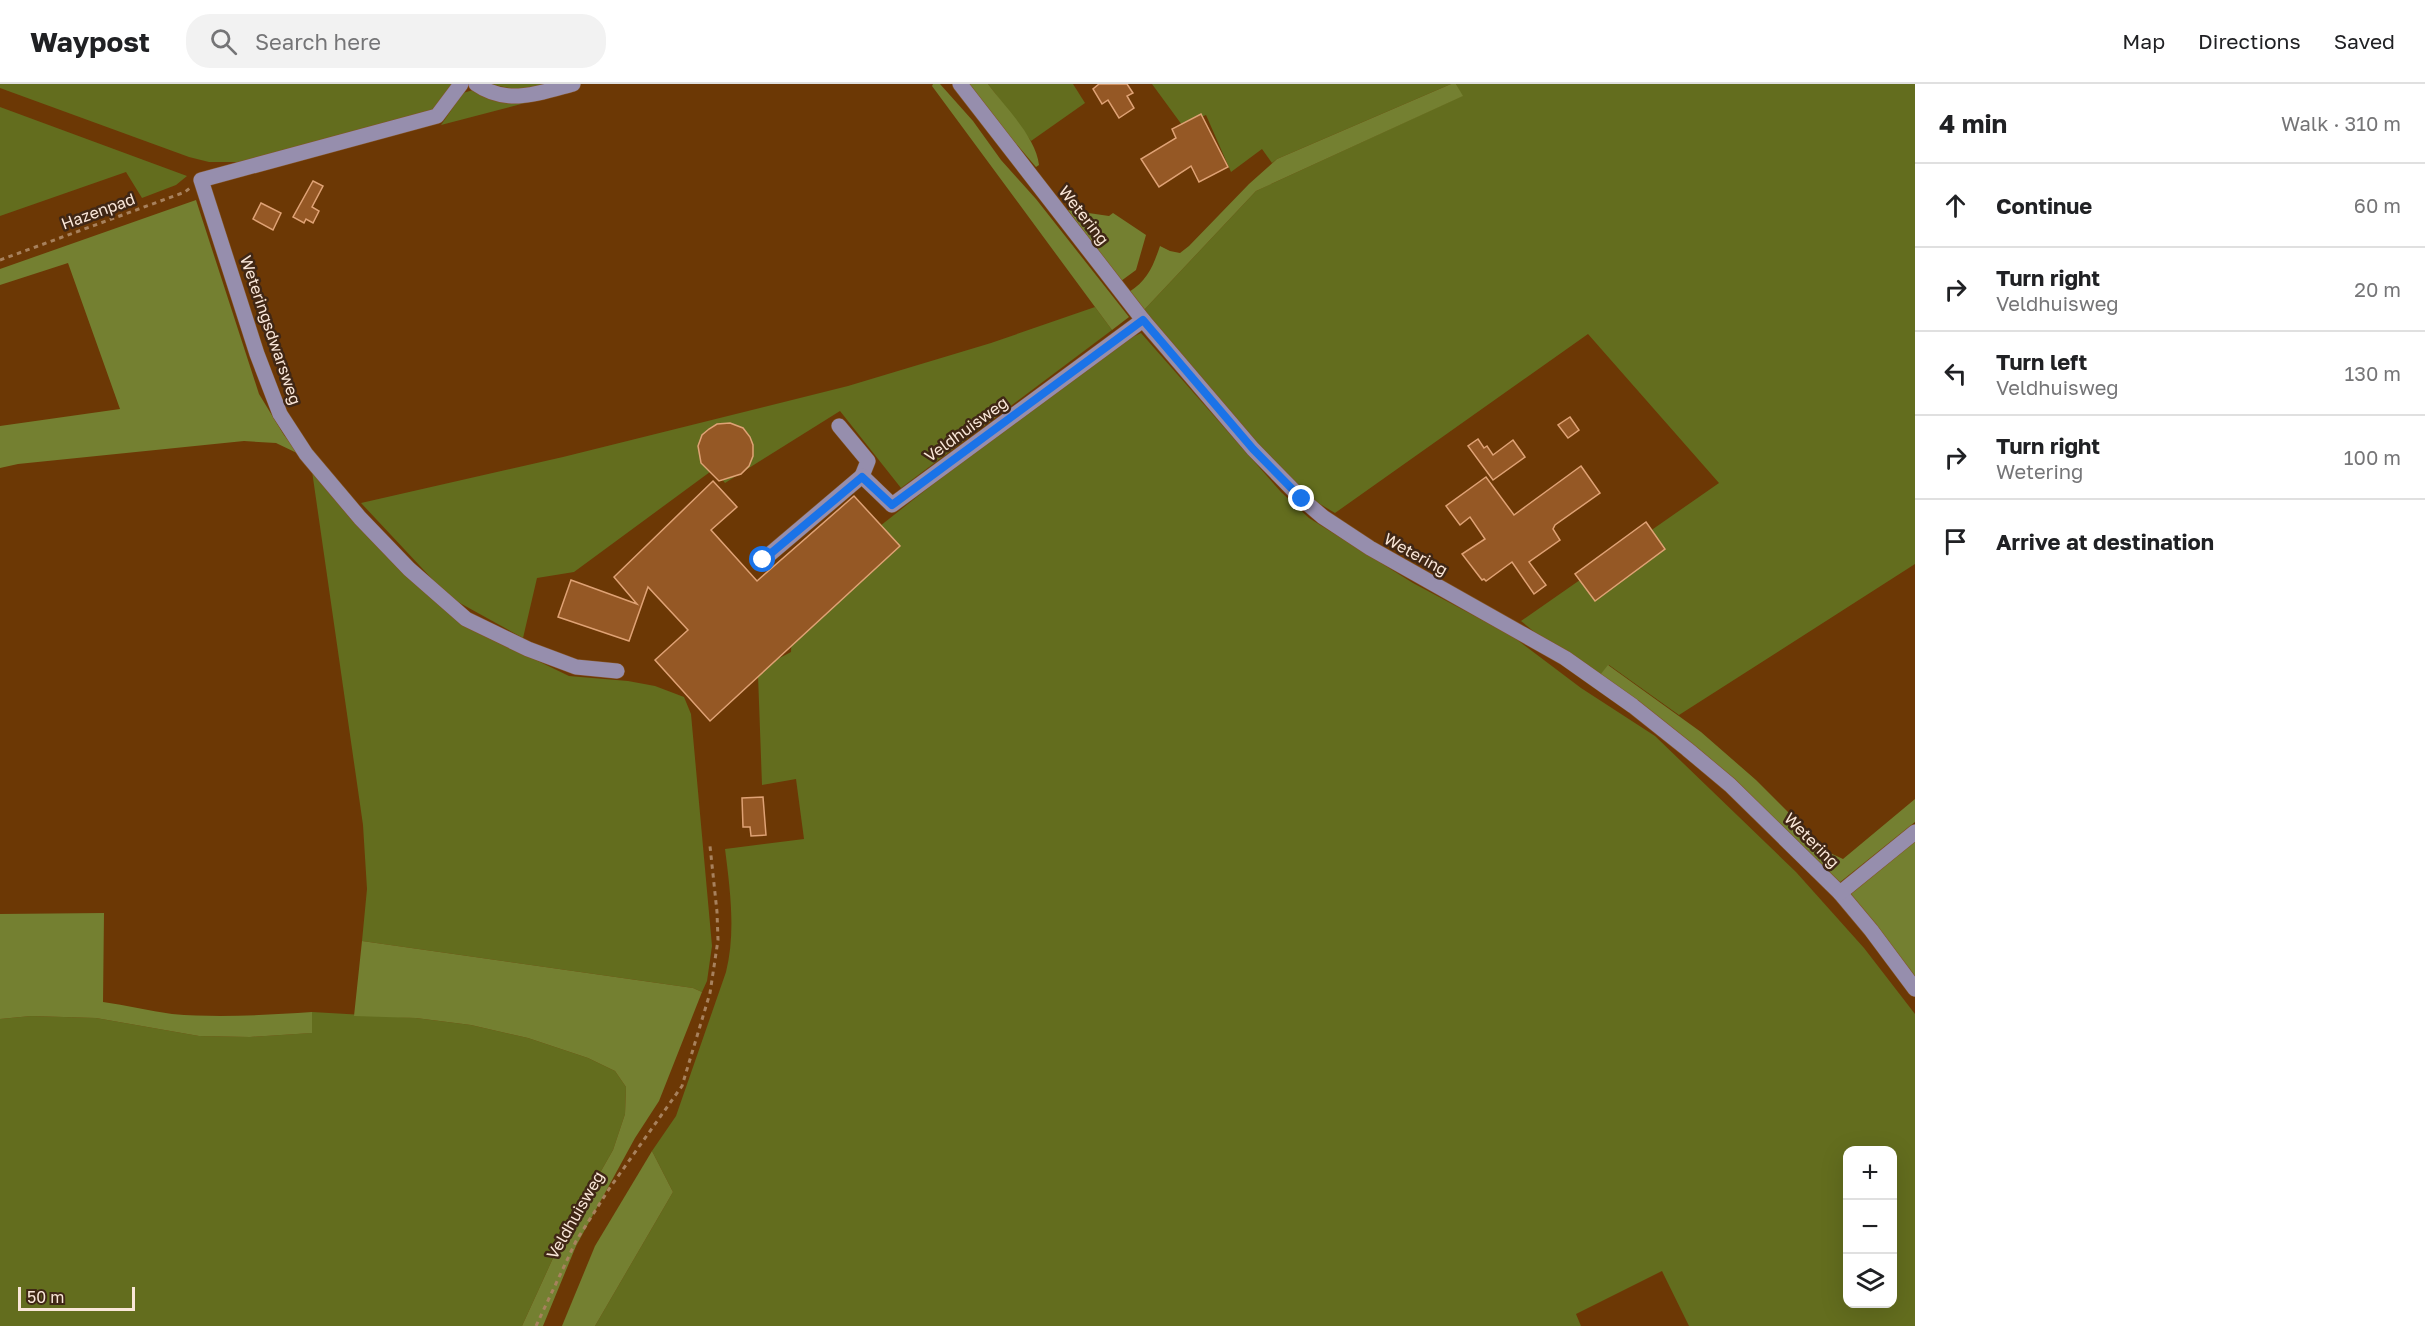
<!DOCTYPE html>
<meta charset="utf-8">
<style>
body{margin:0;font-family:"Golos Text",sans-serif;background:#f2f2f2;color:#202124}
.controls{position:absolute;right:18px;bottom:18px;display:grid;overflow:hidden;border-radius:12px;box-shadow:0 6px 24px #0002}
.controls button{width:54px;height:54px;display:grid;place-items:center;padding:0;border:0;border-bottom:2px solid #e0e0e0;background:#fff;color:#202124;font:30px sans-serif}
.scale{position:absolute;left:18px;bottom:15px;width:117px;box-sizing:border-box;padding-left:6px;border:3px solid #fae7d9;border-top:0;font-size:16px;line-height:21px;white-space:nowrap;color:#fae7d9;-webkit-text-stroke:4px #402715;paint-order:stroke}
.stop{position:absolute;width:18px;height:18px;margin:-14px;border:4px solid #1a73e8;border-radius:50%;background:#fff}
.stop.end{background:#1a73e8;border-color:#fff;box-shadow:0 2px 6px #0008}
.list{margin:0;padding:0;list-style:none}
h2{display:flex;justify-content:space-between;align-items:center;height:78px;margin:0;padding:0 24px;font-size:26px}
h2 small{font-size:20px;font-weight:400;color:#757577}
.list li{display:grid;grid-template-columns:39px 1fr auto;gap:18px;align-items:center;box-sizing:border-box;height:84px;padding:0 24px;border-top:2px solid #e0e0e0}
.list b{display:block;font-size:22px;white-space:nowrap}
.list p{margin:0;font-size:20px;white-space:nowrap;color:#757577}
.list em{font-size:20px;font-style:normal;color:#757577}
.icon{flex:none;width:33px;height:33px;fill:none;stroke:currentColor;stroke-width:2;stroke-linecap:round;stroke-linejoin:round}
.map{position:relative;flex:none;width:1915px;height:1242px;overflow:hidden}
header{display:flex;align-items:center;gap:36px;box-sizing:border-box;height:84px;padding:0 30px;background:#fff;border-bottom:2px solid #e0e0e0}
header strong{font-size:28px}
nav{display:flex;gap:33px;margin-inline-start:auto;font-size:21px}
.search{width:420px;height:54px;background:#f2f2f2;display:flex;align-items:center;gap:15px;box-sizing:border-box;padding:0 21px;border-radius:24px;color:#757577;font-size:22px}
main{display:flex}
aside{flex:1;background:#fff}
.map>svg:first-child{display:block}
</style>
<header>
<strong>Waypost</strong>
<div class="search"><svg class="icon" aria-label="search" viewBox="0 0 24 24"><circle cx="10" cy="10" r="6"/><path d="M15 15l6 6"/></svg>Search here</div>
<nav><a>Map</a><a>Directions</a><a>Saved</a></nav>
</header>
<main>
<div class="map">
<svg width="1915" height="1242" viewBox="0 0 1915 1242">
<rect width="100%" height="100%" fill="#6c3805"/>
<g fill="#636d1e" fill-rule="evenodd">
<polygon points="0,0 453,0 434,28 240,78 209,78 189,73 0,4"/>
<polygon points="489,0 544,0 519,6"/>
<polygon points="988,0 1073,0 1085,19 1031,57"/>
<polygon points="1152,0 1451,0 1277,75 1272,79 1262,65 1231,88 1206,31 1182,41"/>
<polygon points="1456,0 1915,0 1915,480 1679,631 1609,581 1596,596 1582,587 1521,537 1719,399 1588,250 1335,429 1315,417 1280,387 1144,226 1256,107 1462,12"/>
<polygon points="473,6 504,17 525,19 441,41 463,9"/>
<polygon points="0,23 187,92 176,101 142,114 126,88 0,132"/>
<polygon points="1095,223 1112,246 901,404 840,327 725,399 714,385 574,488 537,494 523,554 449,513 361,419 563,373 848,302 991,259"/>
<path d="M1141,249L1281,408L1309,434L1413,499L1512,552L1581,604L1655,652L1796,788L1864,864L1915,930V1242H1689L1662,1187L1576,1230L1581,1242H595L673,1108L652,1067L676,1032L726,888C736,848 730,805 725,765L804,755L796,695L762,701L758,591L766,581L791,568L794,510L961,378L1120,259ZM1848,1066H1892V1220H1848Z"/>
<polygon points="312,387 389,475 437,519 478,548 569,592 628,597 655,602 684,613 691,630 712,862 707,897 702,908 693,904 362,857 367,805 363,741"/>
<polygon points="312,928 416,934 471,941 528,954 588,974 615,987 626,1003 625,1030 613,1066 559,1161 522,1242 0,1242 0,935 31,932 96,934 199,952 250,953 311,949"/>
</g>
<g fill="#748031">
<polygon points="933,0 940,0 973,37 1001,76 1036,115 1129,233 1112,246 932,2"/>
<path d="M965,0H988C1005,23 1036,53 1039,81L1036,83Z"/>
<path d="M1451,0H1456L1463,12L1256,107L1144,226L1129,208C1148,196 1153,182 1160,162L1170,167L1180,169L1189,162L1249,100L1277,75Z"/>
<polygon points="196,116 259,310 284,351 299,370 276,359 244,357 18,380 0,384 0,342 120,325 68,179 0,201 0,185"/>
<polygon points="1068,126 1109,132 1113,129 1146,151 1136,186 1121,197"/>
<polygon points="1608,581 1701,648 1756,696 1828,768 1843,775 1915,715 1915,738 1839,799 1596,596"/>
<polygon points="1915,757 1915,898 1848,812"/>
<path d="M104,829L103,918C126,921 149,927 172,930C218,934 266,931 312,928V949L250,953L199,952L96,934L31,932L0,935V830Z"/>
<polygon points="362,857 693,904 702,908 659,1017 635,1054 576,1162 543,1242 522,1242 559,1161 613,1066 625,1030 626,1003 615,987 588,974 528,954 471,941 416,934 354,932"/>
<polygon points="652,1067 673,1108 595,1242 562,1242 595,1162"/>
</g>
<g fill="#955825" stroke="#dfa275" stroke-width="1.5">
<polygon points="1099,0 1127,0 1133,9 1127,12 1134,24 1119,34 1108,16 1102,20 1093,5"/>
<polygon points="1201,30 1228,83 1199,98 1191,82 1159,103 1141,75 1176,54 1172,45"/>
<polygon points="313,97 323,102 312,123 319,127 313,139 306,135 304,139 293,133"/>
<polygon points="261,119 281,129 273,146 253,135"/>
<polygon points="1570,333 1579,346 1568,354 1558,341"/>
<polygon points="730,339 743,344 750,353 753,361 753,372 749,382 741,390 719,397 701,379 698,362 702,351 709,345 717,340"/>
<polygon points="1478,355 1484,364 1487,362 1493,371 1513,356 1525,373 1493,396 1468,362"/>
<polygon points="1581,382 1600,409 1555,441 1553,445 1560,456 1529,478 1546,501 1534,510 1512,478 1486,497 1484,495 1482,496 1462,470 1485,455 1470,433 1460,441 1446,422 1486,393 1514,431"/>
<polygon points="713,397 737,423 711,446 757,497 854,412 900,462 710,637 655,576 688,546 648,503 629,557 558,533 571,496 637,520 614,493"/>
<polygon points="1646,438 1665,465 1595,517 1575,490"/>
<polygon points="763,713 766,751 751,752 750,743 743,743 742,714"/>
</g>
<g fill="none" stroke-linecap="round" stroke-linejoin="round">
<defs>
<g id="minor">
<polyline points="461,0 437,32 201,96 257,270 280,330 306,370 360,434 409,485 466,535 528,565 576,583 617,587"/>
<path d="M476,0C507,22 540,9 573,0"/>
<polyline points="960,0 1143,236 1253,365 1302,415 1323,433 1370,464 1565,574 1633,622 1687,665 1730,701 1840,809 1871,846 1915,905"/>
<polyline points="839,342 868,377 862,392 892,421 1143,236"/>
<polyline points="763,476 862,392"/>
<polyline points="1840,809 1915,748"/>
</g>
</defs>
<use href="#minor" stroke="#835427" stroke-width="16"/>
<g stroke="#a7815d" stroke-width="3" stroke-dasharray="4.5 4.5" stroke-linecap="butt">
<polyline points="0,176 185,108 190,104"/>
<polyline points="536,1242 576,1157 609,1105 682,1002 710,909 718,856 717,828 710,762"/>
</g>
<use href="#minor" stroke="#968ead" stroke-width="15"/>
</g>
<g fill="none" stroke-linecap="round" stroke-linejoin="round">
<polyline stroke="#1a73e8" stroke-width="8" points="763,476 862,393 892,421 1143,236 1253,365 1302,415"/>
</g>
<g text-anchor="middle" stroke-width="5" stroke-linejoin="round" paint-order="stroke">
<g font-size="16" fill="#fae7d9" stroke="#402715">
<text transform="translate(98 127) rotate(-20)" y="6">Hazenpad</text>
<text transform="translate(1084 131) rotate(52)" y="6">Wetering</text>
<text transform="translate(271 246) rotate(71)" y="6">Weteringsdwarsweg</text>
<text transform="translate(966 345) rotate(-36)" y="6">Veldhuisweg</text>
<text transform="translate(1416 470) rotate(29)" y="6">Wetering</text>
<text transform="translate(1812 756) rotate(45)" y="6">Wetering</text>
<text transform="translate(575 1131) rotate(-60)" y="6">Veldhuisweg</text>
</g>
</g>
</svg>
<div class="controls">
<button>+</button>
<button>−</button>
<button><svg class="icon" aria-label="layers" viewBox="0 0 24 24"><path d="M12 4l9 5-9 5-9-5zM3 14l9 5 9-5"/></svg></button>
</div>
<div class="scale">50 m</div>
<div class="stop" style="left:763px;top:476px"></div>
<div class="stop end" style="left:1302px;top:415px"></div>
</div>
<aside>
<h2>4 min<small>Walk · 310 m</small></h2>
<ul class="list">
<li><svg class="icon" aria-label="ahead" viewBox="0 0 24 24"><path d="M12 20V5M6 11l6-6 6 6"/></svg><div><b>Continue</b></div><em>60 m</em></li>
<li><svg class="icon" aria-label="right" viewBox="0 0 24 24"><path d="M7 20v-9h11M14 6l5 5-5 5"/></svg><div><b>Turn right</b><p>Veldhuisweg</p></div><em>20 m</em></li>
<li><svg class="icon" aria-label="left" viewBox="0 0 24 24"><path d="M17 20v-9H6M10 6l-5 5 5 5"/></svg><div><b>Turn left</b><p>Veldhuisweg</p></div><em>130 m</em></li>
<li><svg class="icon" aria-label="right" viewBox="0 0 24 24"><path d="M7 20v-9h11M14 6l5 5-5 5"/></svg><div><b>Turn right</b><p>Wetering</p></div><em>100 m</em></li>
<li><svg class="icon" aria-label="arrive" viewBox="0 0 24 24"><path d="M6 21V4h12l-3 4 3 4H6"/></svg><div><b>Arrive at destination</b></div></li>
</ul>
</aside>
</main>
